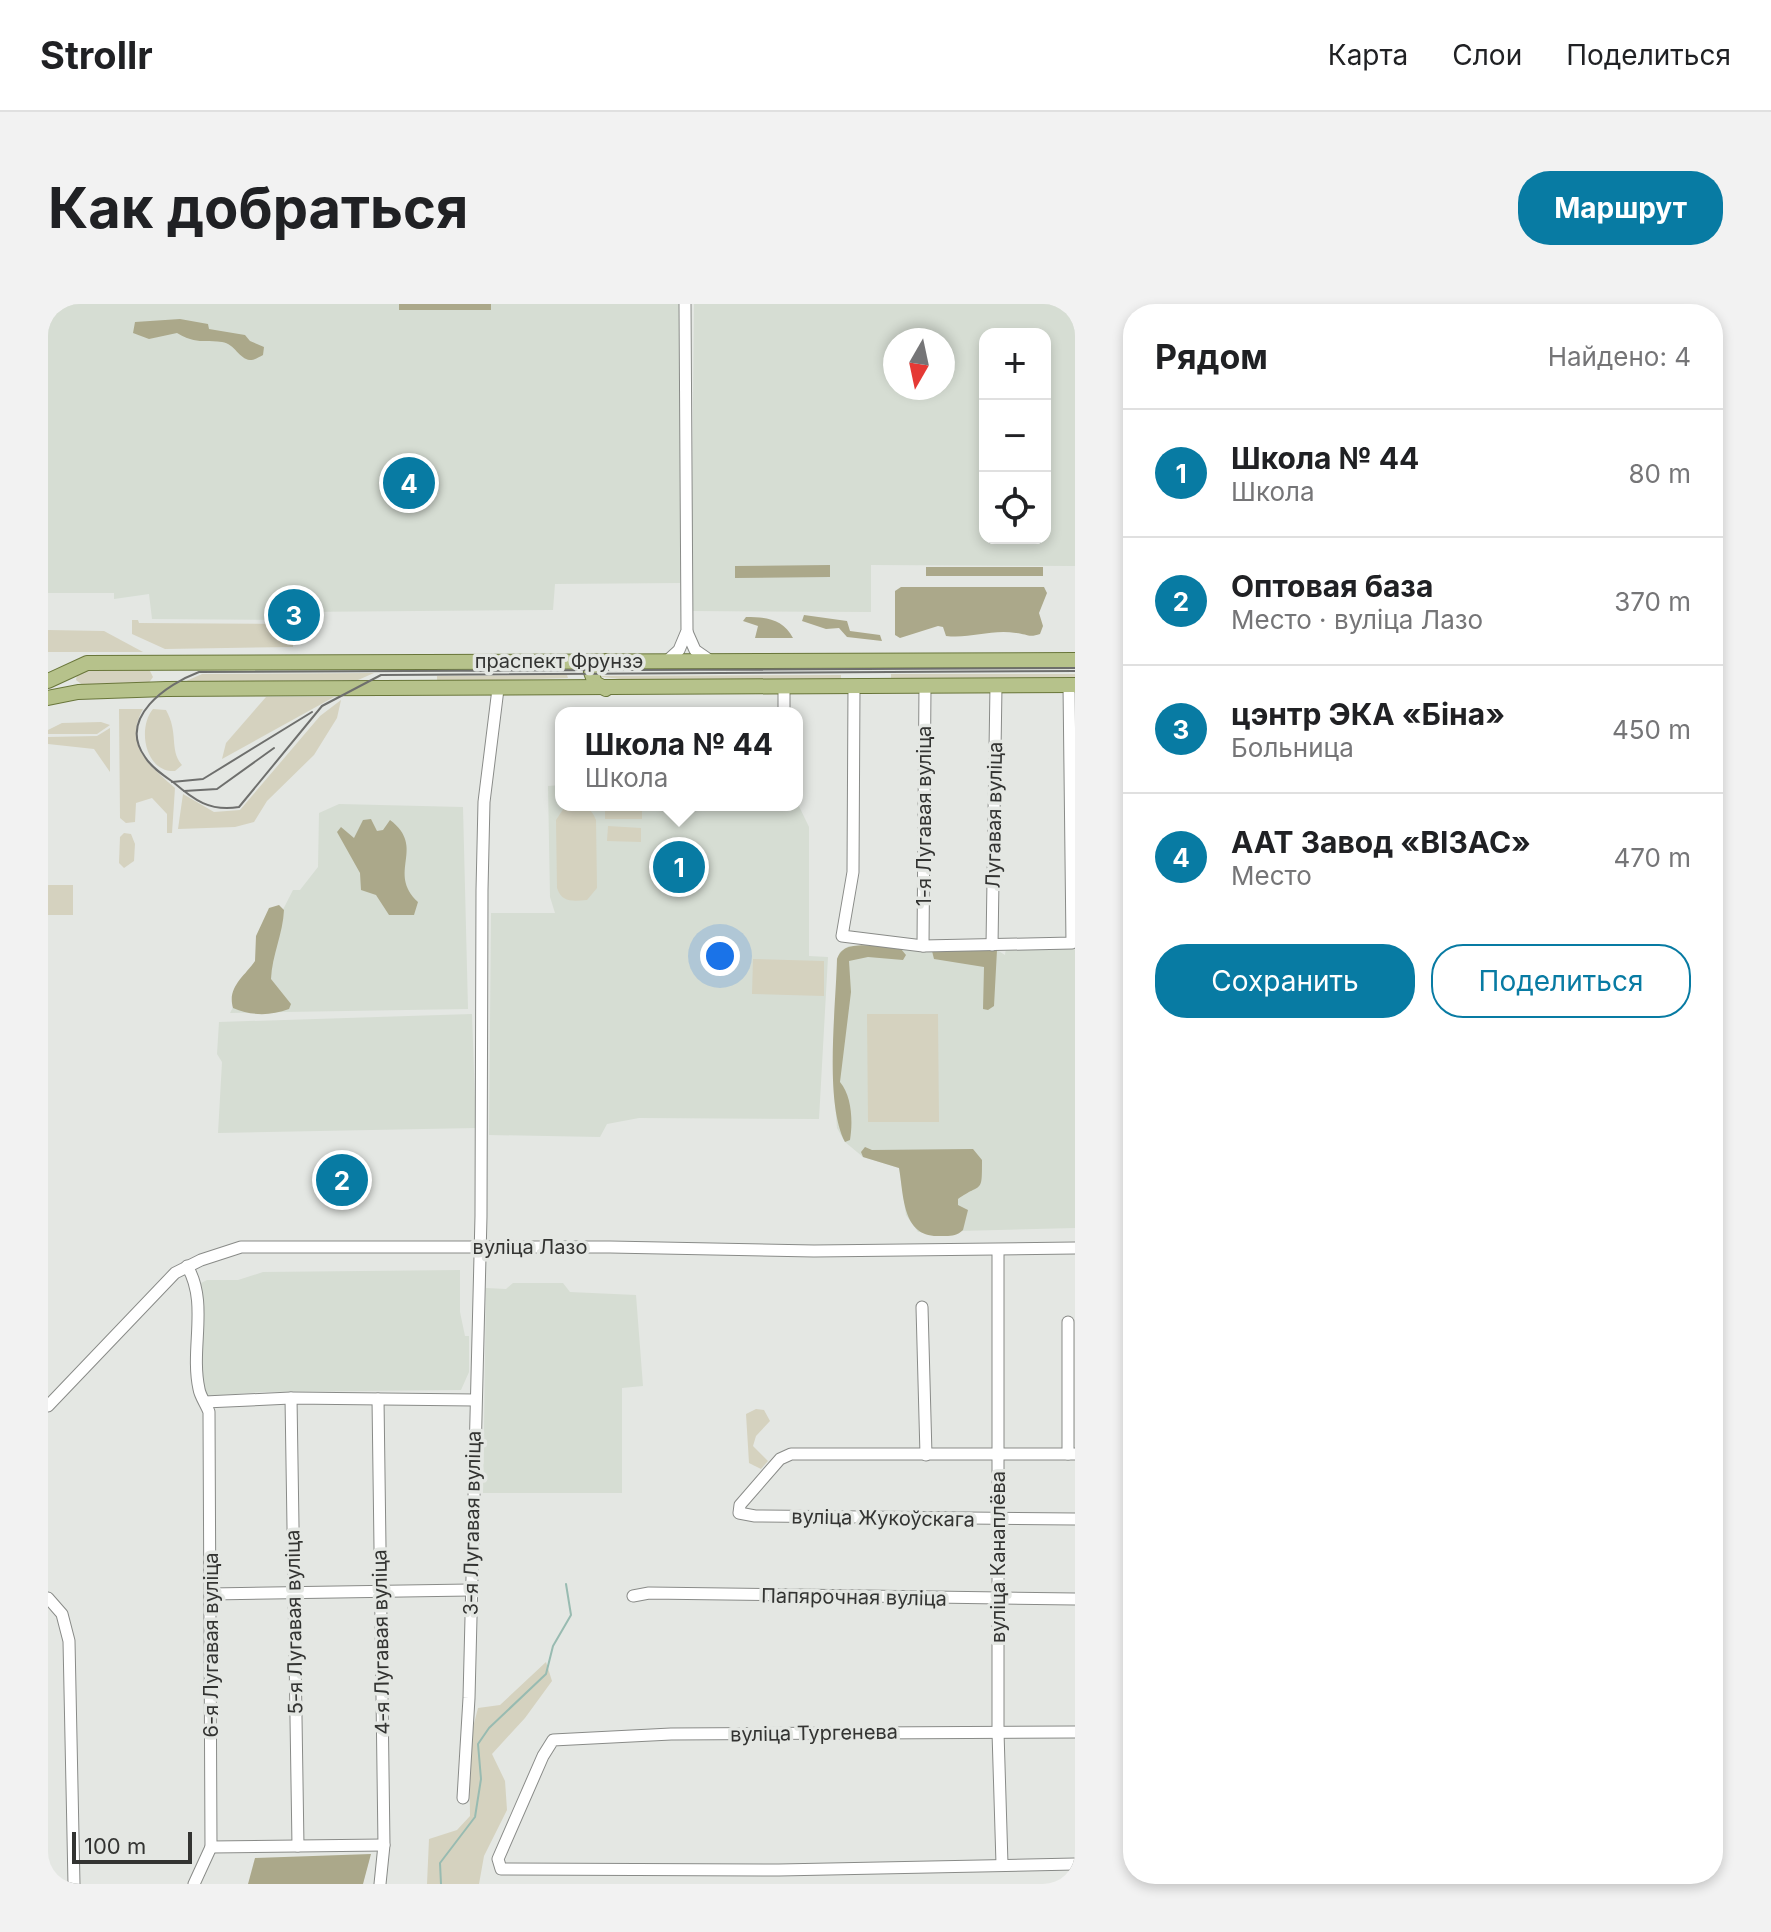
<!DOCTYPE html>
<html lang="ru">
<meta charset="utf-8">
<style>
body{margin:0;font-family:Inter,sans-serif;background:#f2f2f2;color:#202124}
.controls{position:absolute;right:24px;top:24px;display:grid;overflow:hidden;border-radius:16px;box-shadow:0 4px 12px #0003}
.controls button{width:72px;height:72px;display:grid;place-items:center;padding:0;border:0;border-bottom:2px solid #e0e0e0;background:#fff;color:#202124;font:40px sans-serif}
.compass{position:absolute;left:835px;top:24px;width:72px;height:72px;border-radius:50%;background:#fff;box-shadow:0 4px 12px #0003;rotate:189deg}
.scale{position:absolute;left:24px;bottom:20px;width:120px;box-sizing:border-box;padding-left:8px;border:4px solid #333432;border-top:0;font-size:22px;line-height:28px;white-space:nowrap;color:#333432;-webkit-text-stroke:6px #e4e7e3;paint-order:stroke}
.you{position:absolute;left:672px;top:652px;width:28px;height:28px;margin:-20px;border:6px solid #fff;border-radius:50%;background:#1a73e8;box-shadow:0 0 0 12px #1a73e833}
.badge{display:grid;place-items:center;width:52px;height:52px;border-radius:50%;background:#087ba3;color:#fff;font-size:26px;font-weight:700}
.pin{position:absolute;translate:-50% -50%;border:4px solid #fff;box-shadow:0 2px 8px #0006}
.popup{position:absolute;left:507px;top:403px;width:248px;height:104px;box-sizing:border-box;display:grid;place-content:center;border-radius:16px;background:#fff;filter:drop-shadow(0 2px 6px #0005);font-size:26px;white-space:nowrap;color:#757577}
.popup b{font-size:30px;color:#202124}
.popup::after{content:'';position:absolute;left:50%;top:100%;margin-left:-16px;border:16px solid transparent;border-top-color:#fff}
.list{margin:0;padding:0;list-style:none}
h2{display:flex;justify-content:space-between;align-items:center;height:104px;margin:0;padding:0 32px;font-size:34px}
h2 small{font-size:26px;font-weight:400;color:#757577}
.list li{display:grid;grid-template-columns:52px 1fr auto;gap:24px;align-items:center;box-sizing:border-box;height:128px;padding:0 32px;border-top:2px solid #e0e0e0}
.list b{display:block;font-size:30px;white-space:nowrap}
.list p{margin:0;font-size:26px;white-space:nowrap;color:#757577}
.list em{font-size:26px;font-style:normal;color:#757577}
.actions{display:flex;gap:16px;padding:24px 32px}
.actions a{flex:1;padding:18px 0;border:2px solid #087ba3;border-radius:32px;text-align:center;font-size:28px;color:#087ba3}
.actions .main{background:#087ba3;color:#fff}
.icon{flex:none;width:44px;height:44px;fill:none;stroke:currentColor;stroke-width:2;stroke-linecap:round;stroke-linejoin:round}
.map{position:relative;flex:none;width:1027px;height:1580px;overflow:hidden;border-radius:32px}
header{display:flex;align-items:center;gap:48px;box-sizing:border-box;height:112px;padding:0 40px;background:#fff;border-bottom:2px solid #e0e0e0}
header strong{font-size:38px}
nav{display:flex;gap:44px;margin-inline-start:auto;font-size:28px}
.intro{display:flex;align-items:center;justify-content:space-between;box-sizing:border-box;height:192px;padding:0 48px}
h1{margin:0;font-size:56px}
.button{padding:20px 36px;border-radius:32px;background:#087ba3;color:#fff;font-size:28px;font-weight:700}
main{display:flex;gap:48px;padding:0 48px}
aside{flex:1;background:#fff;border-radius:32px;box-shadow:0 4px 12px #0003}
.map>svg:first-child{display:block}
</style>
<header>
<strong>Strollr</strong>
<nav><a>Карта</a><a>Слои</a><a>Поделиться</a></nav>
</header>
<div class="intro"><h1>Как добраться</h1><a class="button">Маршрут</a></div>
<main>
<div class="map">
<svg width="1027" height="1580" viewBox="0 0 1027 1580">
<rect width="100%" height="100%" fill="#e4e7e3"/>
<g fill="#d6ddd3" fill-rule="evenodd">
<polygon points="0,0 632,0 632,279 507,280 505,306 247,308 246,316 104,315 101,290 66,295 66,289 0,289"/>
<path d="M646,0H1027V262L823,261V308L643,307ZM937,30H997V234H937ZM847,36H895V84H847Z"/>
<polygon points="513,481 513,501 749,501 749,498 761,523 761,652 780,653 771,815 591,814 559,820 552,833 441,831 443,609 507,609 502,593 500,482"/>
<polygon points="291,500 415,503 420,705 182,709 245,586 252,586 270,563 271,509"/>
<polygon points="824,641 870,647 949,646 957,651 958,644 1027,643 1027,924 870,928 858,911 851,864 815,853 797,838 789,824 786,787 789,655 792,648 801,642"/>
<polygon points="424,710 428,824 170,829 174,758 169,750 171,718"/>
<polygon points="412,966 412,1008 417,1032 421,1032 421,1068 413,1086 214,1088 160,1092 154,1082 153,979 159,976 190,976 215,968"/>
<polygon points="465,979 515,979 522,988 588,991 595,1082 574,1084 574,1189 435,1189 438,984 458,985"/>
</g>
<g fill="#d5d2bf">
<polygon points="90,316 91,319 245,320 245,343 117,345 84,330 84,316"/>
<polygon points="0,326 56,327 95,348 0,348"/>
<polygon points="100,363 105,373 100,380 36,382 28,376 30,366"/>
<polygon points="326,369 310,376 136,378 154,370"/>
<rect x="843" y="370" width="184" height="5"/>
<polygon points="519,371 520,374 389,378 389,372"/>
<polygon points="793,371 793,376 581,376 546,372"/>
<polygon points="218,393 286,393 174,455 178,439"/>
<polygon points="293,396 289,414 266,451 219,497 206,518 187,523 130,525 135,490 166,508 192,506 272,412"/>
<path d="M71,405H95C75,441 102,462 127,484L124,529H119V510L104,494L88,499L87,518L78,519L72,514Z"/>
<path d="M105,405L118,406C131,429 121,446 134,461L127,467C97,469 89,424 105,405Z"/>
<polygon points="53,418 62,421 49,430 0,430 0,426 14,419"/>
<polygon points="62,424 62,468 46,445 0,440 0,433 49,432"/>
<path d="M518,501C534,501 542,501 548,516L549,584L539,596C525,597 514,599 509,584L508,516Z"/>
<rect x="557" y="501" width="37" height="14"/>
<polygon points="560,522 593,524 593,538 559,537"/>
<polygon points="76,529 83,530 87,540 86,557 76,564 71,559 72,533"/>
<rect x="0" y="581" width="25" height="30"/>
<polygon points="705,655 776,657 776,692 704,690"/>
<polygon points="819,710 890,710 891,818 820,818"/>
<polygon points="708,1105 716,1106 722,1117 708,1132 705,1142 720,1157 713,1165 701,1159 698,1110"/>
<polygon points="498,1358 504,1377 477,1414 444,1450 457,1477 459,1506 436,1552 431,1580 379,1580 381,1535 409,1526 422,1512 421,1439 430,1404 452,1401"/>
</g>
<g fill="#aba88a">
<rect x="351" y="0" width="92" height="6"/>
<path d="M132,15L160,20L161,25L197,31L202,37L216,43L215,51C211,53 207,56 202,56C191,55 187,40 174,38C154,35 150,41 129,29L101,35L85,29L87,18Z"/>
<polygon points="782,261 782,273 687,274 687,262"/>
<rect x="878" y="263" width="117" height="9"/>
<path d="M853,283H996L999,289L991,309L995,322L992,330C981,334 979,330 968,329C943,325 922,335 898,332L895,323L890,322L852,334L847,331V287Z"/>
<polygon points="756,311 799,317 802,327 832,331 834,337 799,333 791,324 778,325 754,317"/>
<path d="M698,313C718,313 735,315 745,334H707L710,322L695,317Z"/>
<path d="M323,515L329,527L335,526L342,516C379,544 338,568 370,598L366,611H341L328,591L313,586L312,569L289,528L293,523L306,534L315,516Z"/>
<path d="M231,601L236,606C235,630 224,651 223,675L243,700L241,705C222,712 204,712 185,704C179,683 196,673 207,657L208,632L221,604Z"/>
<path d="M824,641L853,645L858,651L855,656L820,653L801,657L803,688L792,778C804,792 805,818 802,836L797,838C776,798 788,703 789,655C795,639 809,642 824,641Z"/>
<polygon points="949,646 946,702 940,706 935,705 936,663 886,655 884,647"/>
<path d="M817,843L824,846L925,845L934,856C934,891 934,878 910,895V901L920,906L915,926C908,933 901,932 892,932C854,934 856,892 851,864L815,853L813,848Z"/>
<polygon points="323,1550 315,1580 200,1580 207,1554"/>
</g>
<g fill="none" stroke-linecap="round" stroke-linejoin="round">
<polyline stroke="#98bbb1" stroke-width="2" points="393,1580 392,1559 427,1513 433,1475 430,1440 441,1424 498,1370 505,1342 523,1311 518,1280"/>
<defs>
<g id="minor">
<polyline points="639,328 647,346 660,355"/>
<polyline points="620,356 631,346 639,327 637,0"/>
<polyline points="806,383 805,568 794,632 875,642 1024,639 1021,381"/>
<polyline points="736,409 736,383"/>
<polyline points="944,641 948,382"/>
<polyline points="875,642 877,382"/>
<polyline points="950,946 950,1428 954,1560"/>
<path d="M139,962C161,999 142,1044 151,1085C152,1092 158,1100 161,1108L163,1543L146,1580"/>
<polyline points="874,1003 878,1151"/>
<polyline points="243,1094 250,1542"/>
<polyline points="330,1095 336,1541 332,1580"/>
<polyline points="157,1098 243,1094 427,1096"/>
<polyline points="0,1102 127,969 153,956 193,943 562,943 766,947 1027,944"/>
<polyline points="1020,1150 1020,1018"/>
<polyline points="1027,1150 743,1150 732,1155 692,1201 691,1209 707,1212 1027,1215"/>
<polyline points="163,1290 422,1286"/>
<polyline points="585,1292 601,1289 1027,1295"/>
<polyline points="0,1294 14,1310 21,1337 26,1580"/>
<polyline points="1027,1428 623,1430 505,1436 495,1452 450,1555 453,1565 731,1566 1027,1560"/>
<polyline points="415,1494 421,1394 433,912 434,586 436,498 450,385"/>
<polyline points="163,1543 336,1541"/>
</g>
<g id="major">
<polyline points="0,377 39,359 1027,356"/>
<polyline points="558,385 547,379 543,368 559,357"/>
<polyline points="0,394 30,388 118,385 1027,381"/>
</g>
</defs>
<use href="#minor" stroke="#898b88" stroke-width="13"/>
<use href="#major" stroke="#69763a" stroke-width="16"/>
<use href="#minor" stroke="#fff" stroke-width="11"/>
<use href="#major" stroke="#b6c28b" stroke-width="14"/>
<g stroke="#6e6f6d" stroke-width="2">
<path d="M1027,364L151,368C119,380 69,414 97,453C103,463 115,471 125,478C146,496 162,508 191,503L274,402L333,371L1027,367"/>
<polyline points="124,478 155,475 264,408"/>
<polyline points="136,487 169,485 226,444"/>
</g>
</g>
<g text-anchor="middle" stroke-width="7" stroke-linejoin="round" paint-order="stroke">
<g font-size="20" fill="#333432" stroke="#e4e7e3">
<text x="511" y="364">праспект Фрунзэ</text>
<text transform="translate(946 511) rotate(-89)" y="7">Лугавая вуліца</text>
<text transform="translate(876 512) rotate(-90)" y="7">1-я Лугавая вуліца</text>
<text x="482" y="950">вуліца Лазо</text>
<text transform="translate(835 1214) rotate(1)" y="7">вуліца Жукоўскага</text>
<text transform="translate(424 1219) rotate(-89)" y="7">3-я Лугавая вуліца</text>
<text transform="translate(950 1253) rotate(-90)" y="7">вуліца Канаплёва</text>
<text transform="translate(806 1293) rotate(1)" y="7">Папярочная вуліца</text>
<text transform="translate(246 1318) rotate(-91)" y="7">5-я Лугавая вуліца</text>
<text transform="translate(333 1338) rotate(-91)" y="7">4-я Лугавая вуліца</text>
<text transform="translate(163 1341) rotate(-90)" y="7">6-я Лугавая вуліца</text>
<text transform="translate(766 1429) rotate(-1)" y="7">вуліца Тургенева</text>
</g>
</g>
</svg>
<div class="controls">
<button>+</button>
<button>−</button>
<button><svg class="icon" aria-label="locate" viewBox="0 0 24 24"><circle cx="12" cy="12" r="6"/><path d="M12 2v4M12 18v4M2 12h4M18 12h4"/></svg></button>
</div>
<svg class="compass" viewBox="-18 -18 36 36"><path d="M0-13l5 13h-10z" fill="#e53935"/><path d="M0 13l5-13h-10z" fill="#757577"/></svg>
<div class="scale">100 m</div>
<div class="you"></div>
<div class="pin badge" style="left:631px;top:563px">1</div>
<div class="popup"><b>Школа № 44</b>Школа</div>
<div class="pin badge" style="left:294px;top:876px">2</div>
<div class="pin badge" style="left:246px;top:311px">3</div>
<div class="pin badge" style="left:361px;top:179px">4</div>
</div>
<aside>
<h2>Рядом<small>Найдено: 4</small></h2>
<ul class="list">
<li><span class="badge">1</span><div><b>Школа № 44</b><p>Школа</p></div><em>80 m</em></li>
<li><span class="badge">2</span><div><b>Оптовая база</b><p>Место · вуліца Лазо</p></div><em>370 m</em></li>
<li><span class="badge">3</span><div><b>цэнтр ЭКА «Біна»</b><p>Больница</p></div><em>450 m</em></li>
<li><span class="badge">4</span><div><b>ААТ Завод «ВІЗАС»</b><p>Место</p></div><em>470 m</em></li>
</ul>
<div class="actions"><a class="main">Сохранить</a><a>Поделиться</a></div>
</aside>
</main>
